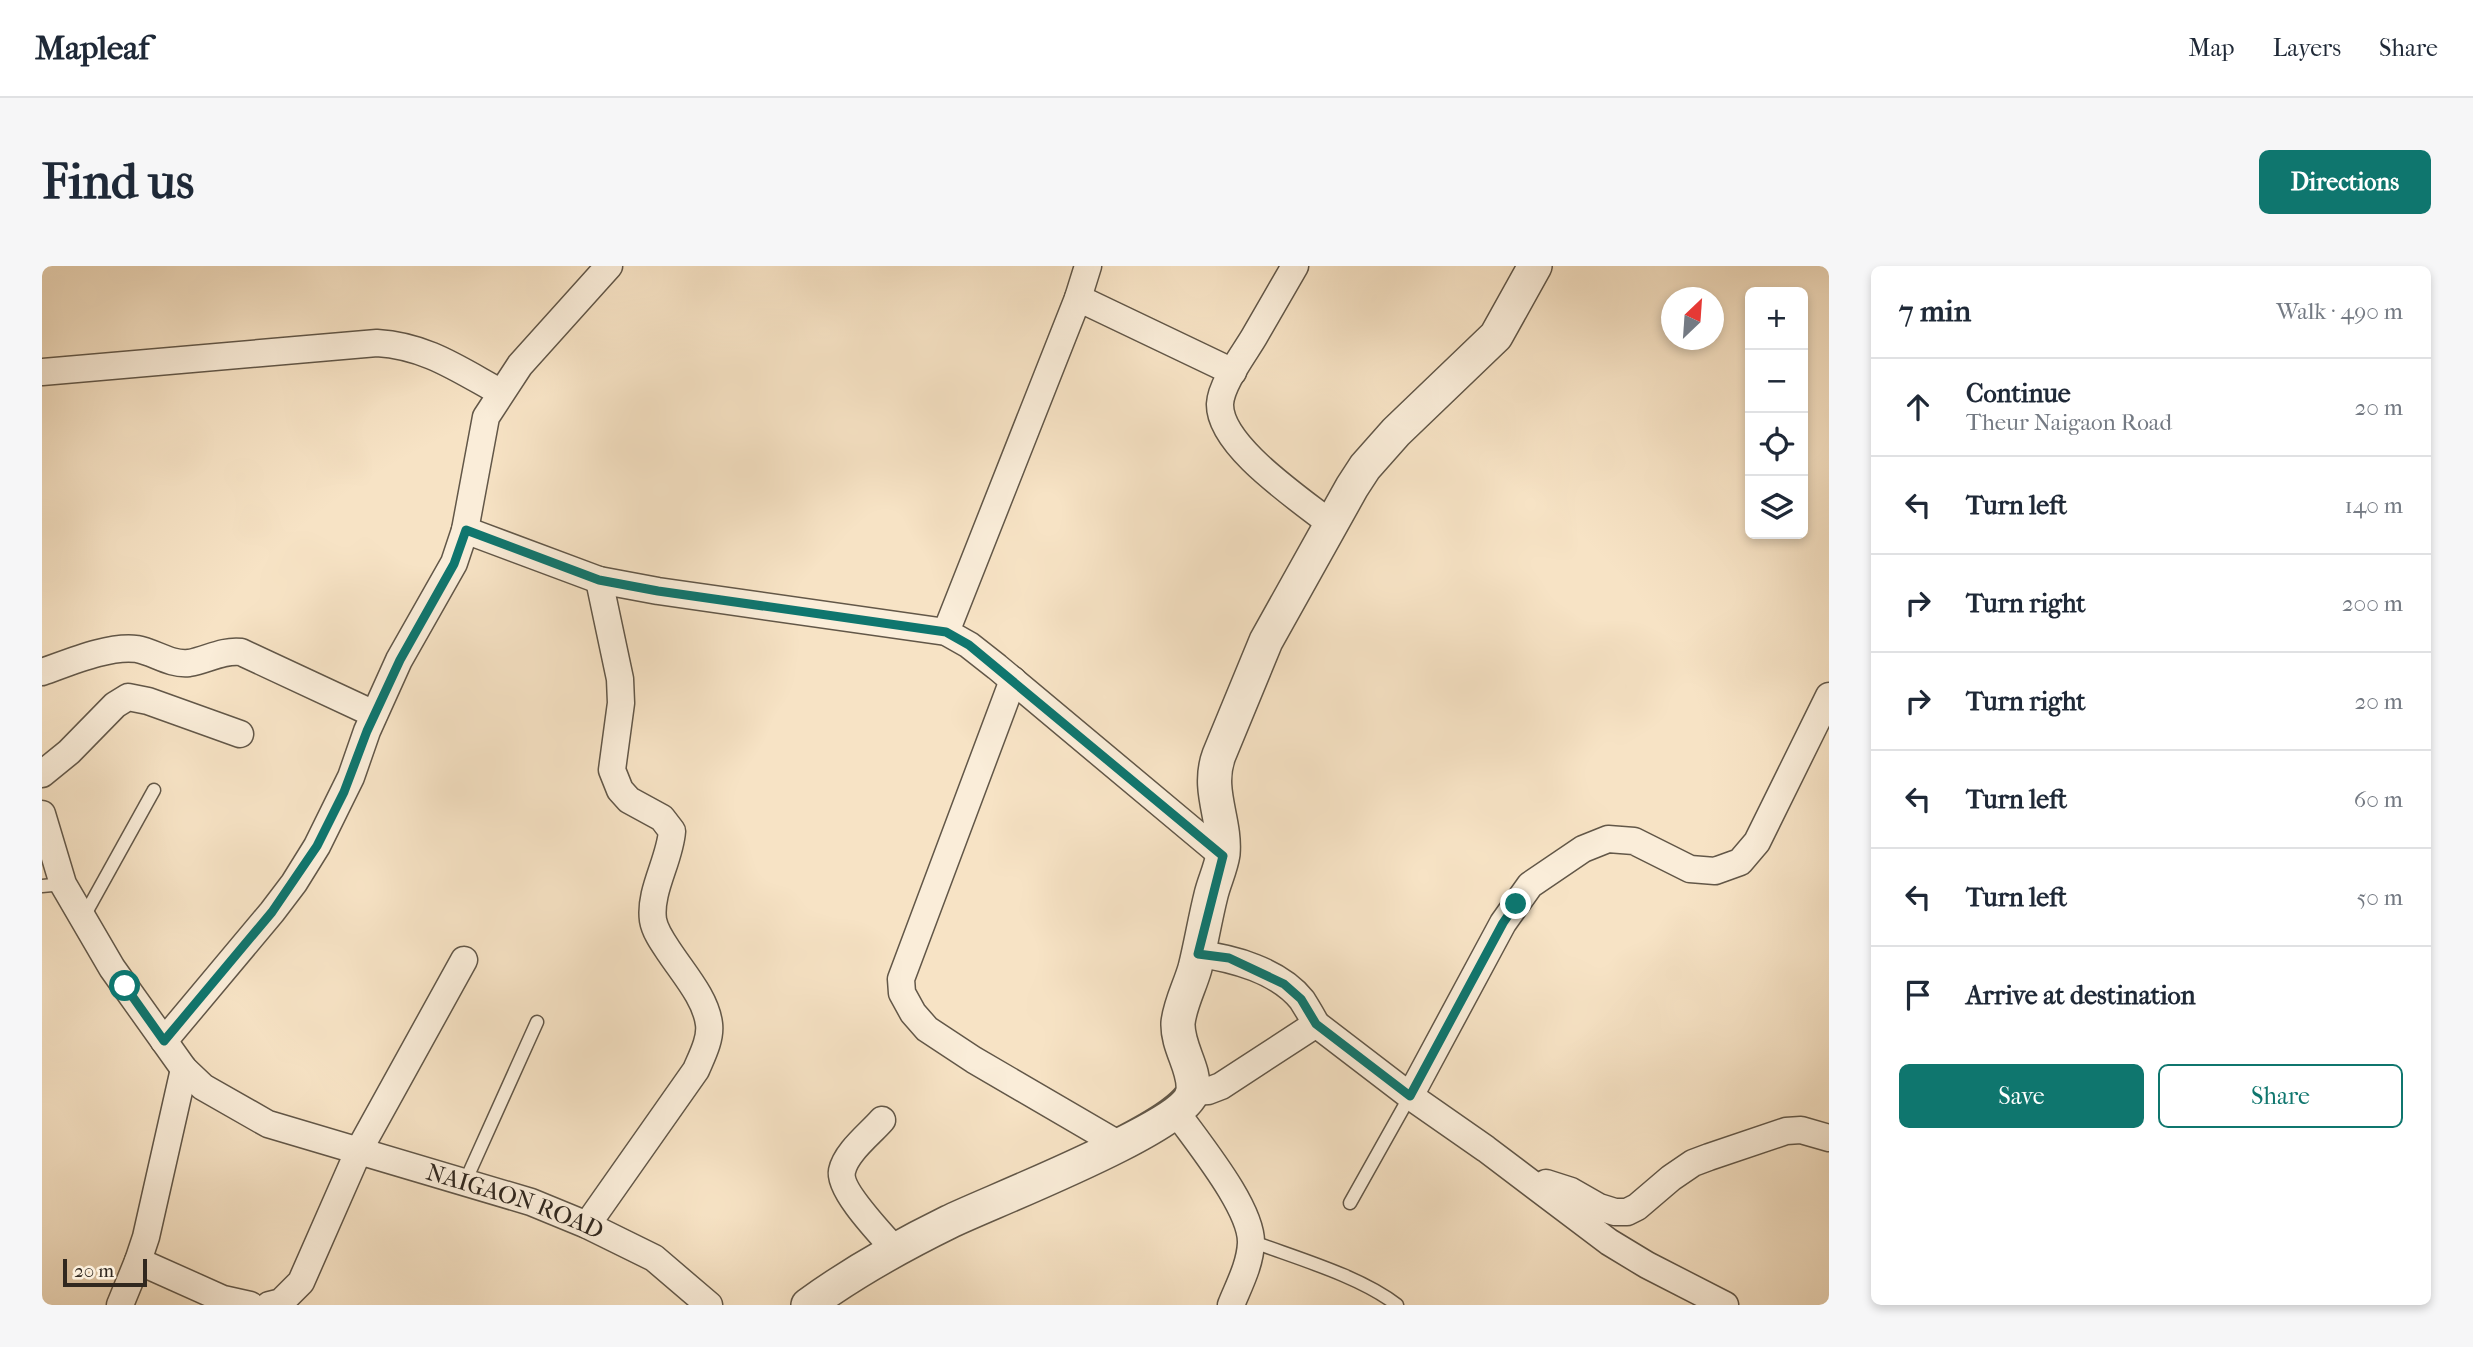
<!DOCTYPE html>
<meta charset="utf-8">
<style>
body{margin:0;font-family:"IM FELL French Canon",serif;background:#f6f6f7;color:#1f2937}
.controls{position:absolute;right:21px;top:21px;display:grid;overflow:hidden;border-radius:10px;box-shadow:0 4px 10px #0003}
.controls button{width:63px;height:63px;display:grid;place-items:center;padding:0;border:0;border-bottom:2px solid #e0e1e3;background:#fff;color:#1f2937;font:35px sans-serif}
.compass{position:absolute;left:1619px;top:21px;width:63px;height:63px;border-radius:50%;background:#fff;box-shadow:0 4px 10px #0003;rotate:25deg}
.scale{position:absolute;left:21px;bottom:18px;width:84px;box-sizing:border-box;padding-left:7px;border:4px solid #31281f;border-top:0;font-size:19px;line-height:24px;white-space:nowrap;color:#31281f;-webkit-text-stroke:5px #faedd9;paint-order:stroke}
.stop{position:absolute;width:21px;height:21px;margin:-16px;border:5px solid #0f766e;border-radius:50%;background:#fff}
.stop.end{background:#0f766e;border-color:#fff;box-shadow:0 2px 7px #0008}
.list{margin:0;padding:0;list-style:none}
h2{display:flex;justify-content:space-between;align-items:center;height:91px;margin:0;padding:0 28px;font-size:30px}
h2 small{font-size:23px;font-weight:400;color:#747a83}
.list li{display:grid;grid-template-columns:46px 1fr auto;gap:21px;align-items:center;box-sizing:border-box;height:98px;padding:0 28px;border-top:2px solid #e0e1e3}
.list b{display:block;font-size:26px;white-space:nowrap}
.list p{margin:0;font-size:23px;white-space:nowrap;color:#747a83}
.list em{font-size:23px;font-style:normal;color:#747a83}
.actions{display:flex;gap:14px;padding:21px 28px}
.actions a{flex:1;padding:16px 0;border:2px solid #0f766e;border-radius:10px;text-align:center;font-size:24px;color:#0f766e}
.actions .main{background:#0f766e;color:#fff}
.icon{flex:none;width:38px;height:38px;fill:none;stroke:currentColor;stroke-width:2;stroke-linecap:round;stroke-linejoin:round}
.map{position:relative;flex:none;width:1787px;height:1039px;overflow:hidden;border-radius:10px}
header{display:flex;align-items:center;gap:42px;box-sizing:border-box;height:98px;padding:0 35px;background:#fff;border-bottom:2px solid #e0e1e3}
header strong{font-size:33px}
nav{display:flex;gap:38px;margin-inline-start:auto;font-size:24px}
.intro{display:flex;align-items:center;justify-content:space-between;box-sizing:border-box;height:168px;padding:0 42px}
h1{margin:0;font-size:49px}
.button{padding:18px 32px;border-radius:10px;background:#0f766e;color:#fff;font-size:24px;font-weight:700}
main{display:flex;gap:42px;padding:0 42px}
aside{flex:1;background:#fff;border-radius:10px;box-shadow:0 4px 10px #0003}
.map>svg:first-child{display:block}
</style>
<header>
<strong>Mapleaf</strong>
<nav><a>Map</a><a>Layers</a><a>Share</a></nav>
</header>
<div class="intro"><h1>Find us</h1><a class="button">Directions</a></div>
<main>
<div class="map">
<svg width="1787" height="1039" viewBox="0 0 1787 1039">
<rect width="100%" height="100%" fill="#f7e3c5"/>
<filter id="stains"><feTurbulence type="fractalNoise" baseFrequency=".00286" numOctaves="4"/><feColorMatrix values="0 0 0 0 .2 0 0 0 0 .09 0 0 0 0 .02 0 0 0 .5 -.17"/></filter>
<radialGradient id="worn" r=".72"><stop offset=".6" stop-color="#630" stop-opacity="0"/><stop offset="1" stop-color="#630" stop-opacity=".3"/></radialGradient>
<g fill="none" stroke-linecap="round" stroke-linejoin="round">
<defs>
<g id="service">
<polyline points="0,620 21,618"/>
<polyline points="41,652 112,524"/>
<polyline points="423,916 495,756"/>
<polyline points="1308,937 1368,830"/>
<path d="M1209,975C1254,992 1318,1010 1355,1039"/>
</g>
<g id="minor">
<path d="M1253,0C1239,24 1226,47 1212,71C1202,88 1179,118 1178,138C1177,180 1258,233 1289,258"/>
<polyline points="1036,32 1191,106"/>
<path d="M0,106L335,77C384,80 416,103 458,126"/>
<polyline points="423,264 557,314 616,325 904,366 927,379 955,401 1181,590"/>
<polyline points="904,366 1036,32 1046,0"/>
<path d="M0,406C26,397 67,379 95,383C112,386 128,399 147,397C165,394 180,384 199,386L332,448"/>
<polyline points="971,414 859,713 860,727 871,747 885,763 932,794 1076,878"/>
<polyline points="0,508 27,486 73,439 86,431 106,435 198,468"/>
<path id="s1" d="M0,548L21,618L70,702L142,803L161,821L226,858L489,936L545,959L612,992L667,1039"/>
<path d="M1156,688C1191,692 1237,705 1260,734C1265,742 1270,750 1274,758"/>
<polyline points="122,775 230,646 252,617 275,580 309,511 325,465 357,394 412,297 423,264 444,151 478,99 567,0"/>
<polyline points="1151,826 1166,825 1179,820 1274,758 1368,830 1444,883 1567,976 1605,999 1683,1039"/>
<polyline points="1368,830 1461,657 1488,619 1541,583 1566,573 1592,575 1648,603 1673,605 1698,596 1715,576 1787,430"/>
<path d="M1135,847C1156,877 1210,942 1209,977C1208,999 1197,1019 1189,1039"/>
<path d="M840,854C828,868 804,886 800,905C796,924 841,970 854,985"/>
<polyline points="1504,917 1529,925 1557,941 1573,946 1585,946 1595,941 1629,912 1651,897 1667,891 1744,865 1759,864 1787,872"/>
<path d="M545,959L654,804C660,790 669,773 667,758C664,733 642,708 628,687C622,678 613,666 611,654C607,625 628,594 630,565L620,552L587,534L578,524L570,504L579,437L578,413L557,314"/>
<polyline points="96,995 181,1033 208,1039"/>
<polyline points="78,1039 96,995 104,971 142,803"/>
<polyline points="227,1039 239,1036 259,1016 317,884 422,694"/>
</g>
<path id="tertiary" d="M766,1039C810,1007 858,980 907,956C945,937 1147,860 1151,824C1153,802 1135,781 1136,757C1138,738 1148,720 1153,702C1159,678 1163,653 1169,629C1172,616 1179,602 1181,588C1184,554 1164,524 1177,489L1224,375L1310,221L1323,201L1354,166L1454,70L1493,0"/>
</defs>
<use href="#service" stroke="#625748" stroke-width="15"/>
<use href="#minor" stroke="#625748" stroke-width="29"/>
<use href="#tertiary" stroke="#625748" stroke-width="36"/>
<use href="#service" stroke="#faedd9" stroke-width="12"/>
<use href="#minor" stroke="#faedd9" stroke-width="26"/>
<use href="#tertiary" stroke="#faedd9" stroke-width="33"/>
</g>
<g fill="none" stroke-linecap="round" stroke-linejoin="round">
<polyline stroke="#0f766e" stroke-width="9" points="83,720 122,775 230,646 275,580 302,526 325,465 358,394 412,298 424,264 557,314 616,325 904,366 927,379 1181,590 1156,688 1187,692 1242,718 1259,733 1274,758 1368,830 1461,657 1474,638"/>
</g>
<g text-anchor="middle" stroke-width="5" stroke-linejoin="round" paint-order="stroke">
<g font-size="24" fill="#31281f" stroke="#faedd9">
<text dy="8" stroke="none"><textPath href="#s1" startOffset="654">NAIGAON ROAD</textPath></text>
</g>
</g>
<rect width="100%" height="100%" filter="url(#stains)"/>
<rect width="100%" height="100%" fill="url(#worn)"/>
</svg>
<div class="controls">
<button>+</button>
<button>−</button>
<button><svg class="icon" aria-label="locate" viewBox="0 0 24 24"><circle cx="12" cy="12" r="6"/><path d="M12 2v4M12 18v4M2 12h4M18 12h4"/></svg></button>
<button><svg class="icon" aria-label="layers" viewBox="0 0 24 24"><path d="M12 4l9 5-9 5-9-5zM3 14l9 5 9-5"/></svg></button>
</div>
<svg class="compass" viewBox="-18 -18 36 36"><path d="M0-13l5 13h-10z" fill="#e53935"/><path d="M0 13l5-13h-10z" fill="#747a83"/></svg>
<div class="scale">20 m</div>
<div class="stop" style="left:83px;top:720px"></div>
<div class="stop end" style="left:1474px;top:638px"></div>
</div>
<aside>
<h2>7 min<small>Walk · 490 m</small></h2>
<ul class="list">
<li><svg class="icon" aria-label="ahead" viewBox="0 0 24 24"><path d="M12 20V5M6 11l6-6 6 6"/></svg><div><b>Continue</b><p>Theur Naigaon Road</p></div><em>20 m</em></li>
<li><svg class="icon" aria-label="left" viewBox="0 0 24 24"><path d="M17 20v-9H6M10 6l-5 5 5 5"/></svg><div><b>Turn left</b></div><em>140 m</em></li>
<li><svg class="icon" aria-label="right" viewBox="0 0 24 24"><path d="M7 20v-9h11M14 6l5 5-5 5"/></svg><div><b>Turn right</b></div><em>200 m</em></li>
<li><svg class="icon" aria-label="right" viewBox="0 0 24 24"><path d="M7 20v-9h11M14 6l5 5-5 5"/></svg><div><b>Turn right</b></div><em>20 m</em></li>
<li><svg class="icon" aria-label="left" viewBox="0 0 24 24"><path d="M17 20v-9H6M10 6l-5 5 5 5"/></svg><div><b>Turn left</b></div><em>60 m</em></li>
<li><svg class="icon" aria-label="left" viewBox="0 0 24 24"><path d="M17 20v-9H6M10 6l-5 5 5 5"/></svg><div><b>Turn left</b></div><em>50 m</em></li>
<li><svg class="icon" aria-label="arrive" viewBox="0 0 24 24"><path d="M6 21V4h12l-3 4 3 4H6"/></svg><div><b>Arrive at destination</b></div></li>
</ul>
<div class="actions"><a class="main">Save</a><a>Share</a></div>
</aside>
</main>
